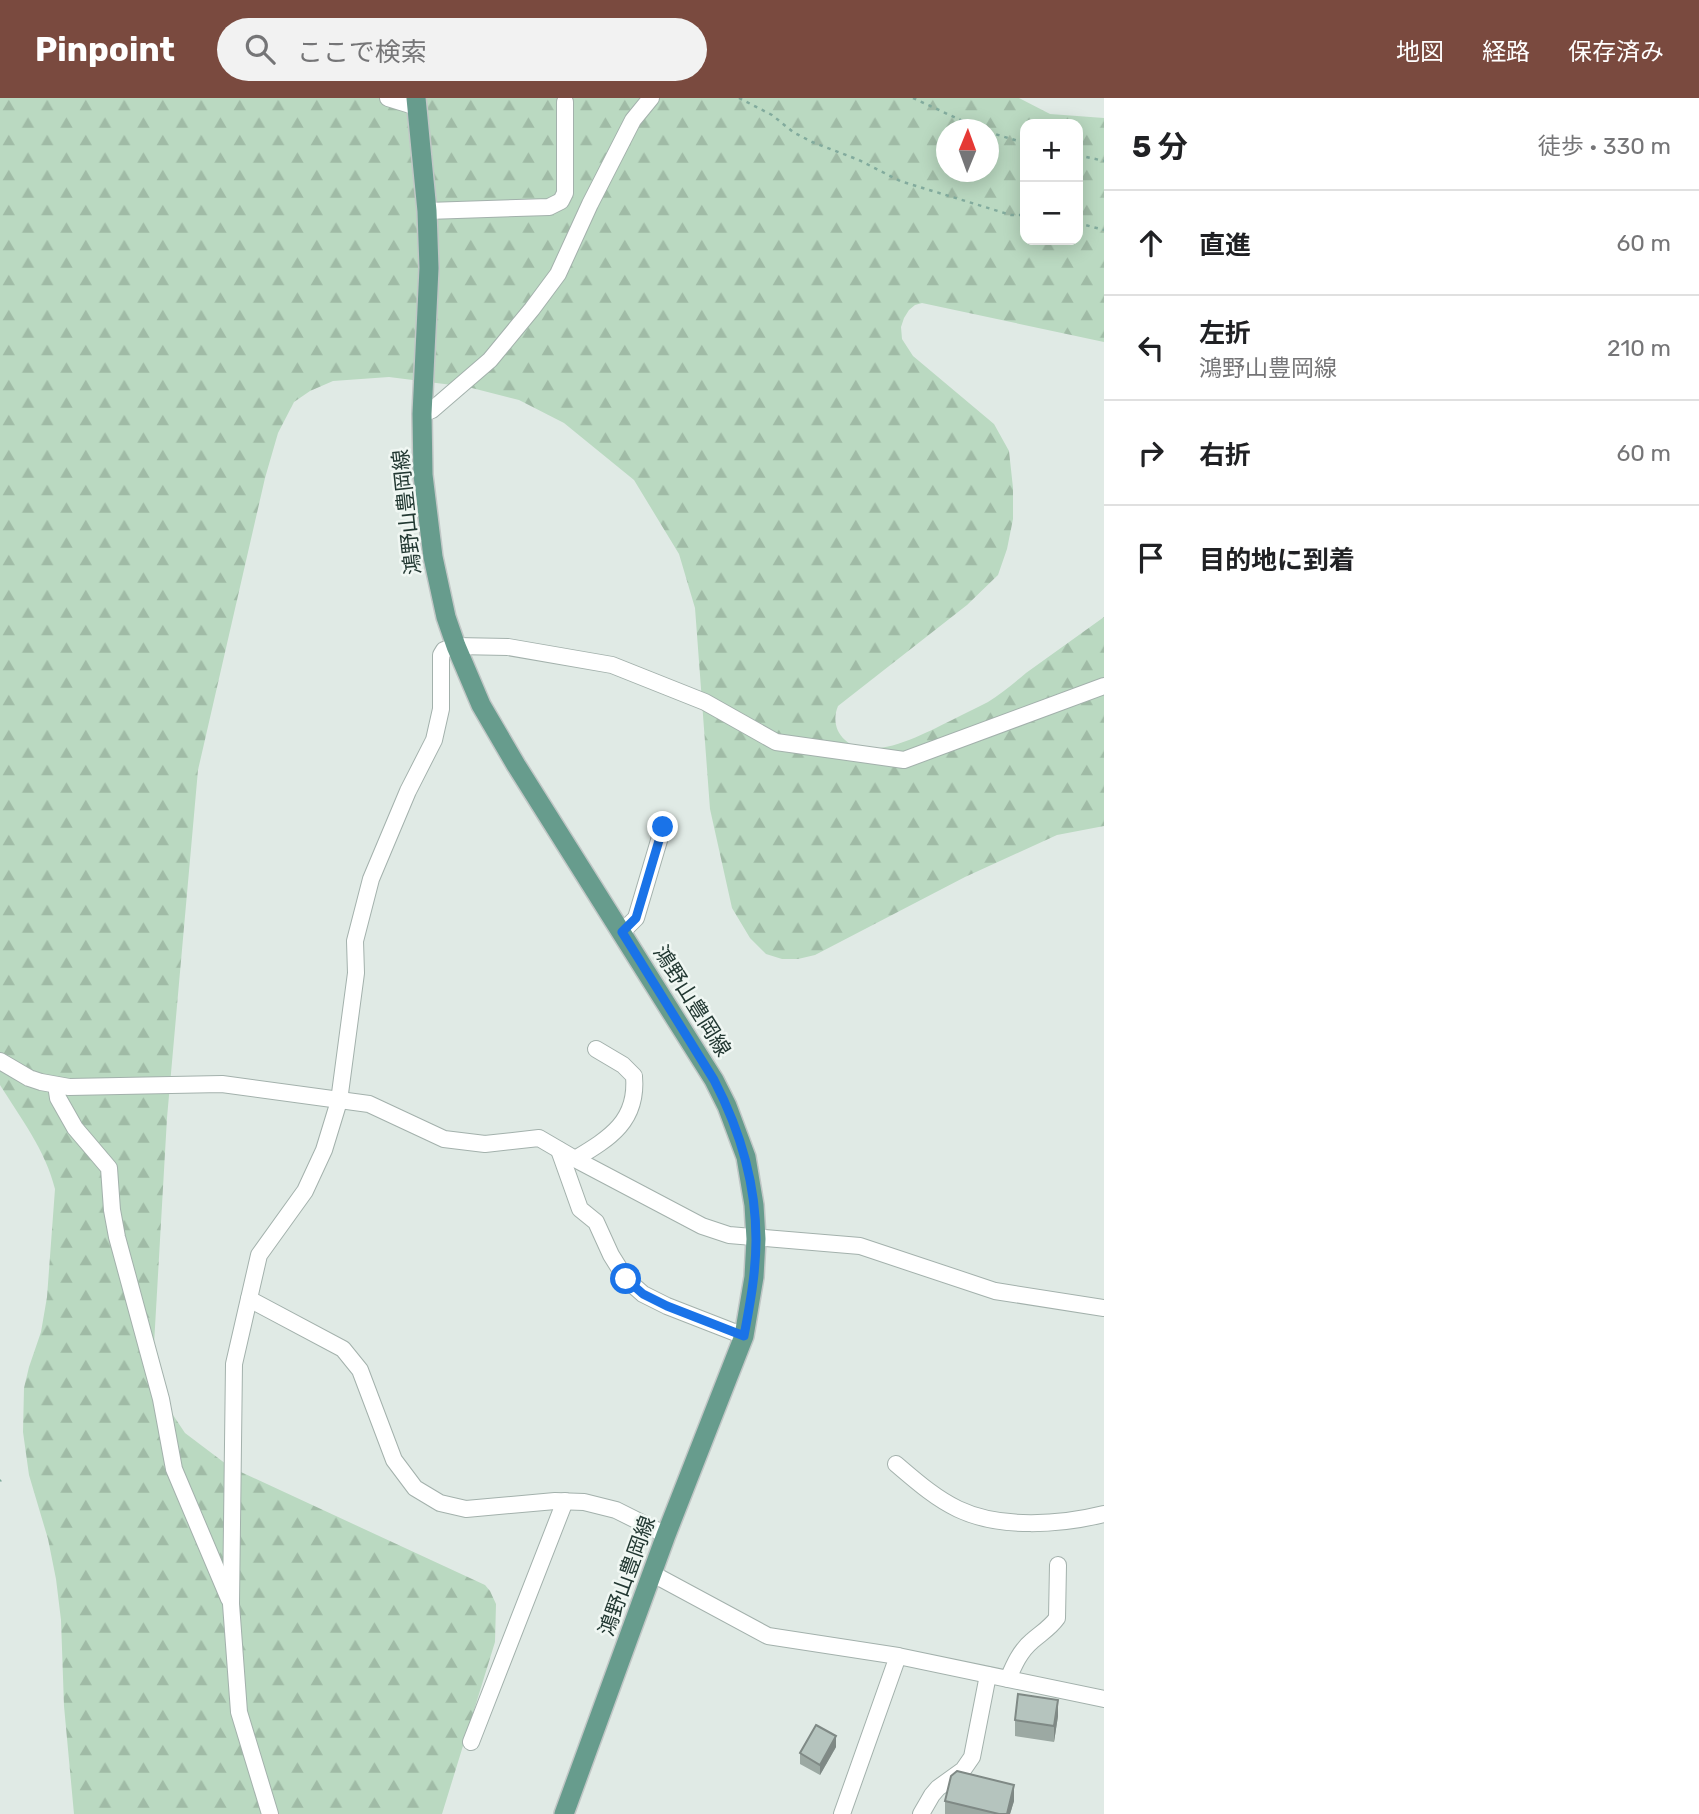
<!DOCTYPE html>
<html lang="ja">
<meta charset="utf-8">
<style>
body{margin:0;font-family:Rubik,"Noto Sans JP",sans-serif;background:#f2f2f2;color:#202124}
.controls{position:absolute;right:21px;top:21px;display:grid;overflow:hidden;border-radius:14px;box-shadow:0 4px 18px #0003}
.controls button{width:63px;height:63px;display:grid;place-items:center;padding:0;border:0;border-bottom:2px solid #e0e0e0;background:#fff;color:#202124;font:35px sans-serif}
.compass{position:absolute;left:936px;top:21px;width:63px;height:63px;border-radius:50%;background:#fff;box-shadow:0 4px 18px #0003;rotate:1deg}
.stop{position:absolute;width:21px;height:21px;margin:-16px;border:5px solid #1a73e8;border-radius:50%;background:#fff}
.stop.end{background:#1a73e8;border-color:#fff;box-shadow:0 2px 7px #0008}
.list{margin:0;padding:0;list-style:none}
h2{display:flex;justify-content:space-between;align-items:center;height:91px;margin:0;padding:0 28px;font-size:30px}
h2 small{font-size:23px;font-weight:400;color:#757577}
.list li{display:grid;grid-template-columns:46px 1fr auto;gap:21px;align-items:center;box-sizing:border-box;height:105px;padding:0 28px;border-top:2px solid #e0e0e0}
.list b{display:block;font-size:26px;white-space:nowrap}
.list p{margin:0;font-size:23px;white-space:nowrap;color:#757577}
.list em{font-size:23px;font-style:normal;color:#757577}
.icon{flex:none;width:38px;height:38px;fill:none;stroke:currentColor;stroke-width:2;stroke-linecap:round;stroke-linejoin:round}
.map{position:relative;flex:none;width:1104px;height:1716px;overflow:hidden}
header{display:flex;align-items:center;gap:42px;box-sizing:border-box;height:98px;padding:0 35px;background:#7a4a3f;color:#fff}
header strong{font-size:33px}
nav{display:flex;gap:38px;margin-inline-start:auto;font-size:24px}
.search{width:490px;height:63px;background:#f2f2f2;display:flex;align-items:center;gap:18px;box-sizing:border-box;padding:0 24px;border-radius:38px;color:#757577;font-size:26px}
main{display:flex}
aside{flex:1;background:#fff}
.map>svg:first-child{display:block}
</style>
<header>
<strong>Pinpoint</strong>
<div class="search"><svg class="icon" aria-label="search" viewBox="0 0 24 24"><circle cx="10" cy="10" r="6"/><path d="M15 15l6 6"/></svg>ここで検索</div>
<nav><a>地図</a><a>経路</a><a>保存済み</a></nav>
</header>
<main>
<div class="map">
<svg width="1104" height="1716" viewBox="0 0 1104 1716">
<defs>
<pattern id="forest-firs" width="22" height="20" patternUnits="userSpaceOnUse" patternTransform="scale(1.75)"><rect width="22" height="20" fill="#bad9c1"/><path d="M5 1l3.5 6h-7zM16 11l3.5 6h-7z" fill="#a0bba6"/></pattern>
</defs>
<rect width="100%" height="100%" fill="#e0eae5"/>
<path fill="url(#forest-firs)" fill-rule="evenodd" d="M0,0H1019L1050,16L1104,20V244L922,205L915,207L909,212L904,220L901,229L902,241L913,258L994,326L1009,353L1013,390V421L1007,451L998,477L967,507L838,608C833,620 835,633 845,642C872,666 927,634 954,621C965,615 977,610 988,604C1001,596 1014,585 1026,575C1052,556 1078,538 1104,519V728L1057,737L965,779L815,857L798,861H782L766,856L750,840L732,810L710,711L695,510L679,456L634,382L564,325L519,302L468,289L389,279L333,283L310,293L294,304L278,335L265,380L198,672L167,1020L153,1264L169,1311L185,1335L230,1369L485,1487L490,1493L496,1506L495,1544L442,1716H74L64,1608L61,1522L56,1481L48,1441L29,1377L23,1334L24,1290L29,1269L41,1234L47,1199L55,1091C46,1053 20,1019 0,987ZM1025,26H1078V142H1025ZM946,32H988V74H946Z"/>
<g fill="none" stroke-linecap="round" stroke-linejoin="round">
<defs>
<g id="minor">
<polyline points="388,0 417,9"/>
<polyline points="427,113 549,109 561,103 565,95 565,4"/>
<polyline points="422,316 432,312 490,262 532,211 558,176 590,106 633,22 651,0"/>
<polyline points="622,834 636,820 663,729"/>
<polyline points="0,963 29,980 41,984 69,989 222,986 369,1006 444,1041 485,1046 539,1040 575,1061 702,1128 729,1137 860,1148 995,1193 1104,1210"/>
<polyline points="56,987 58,1000 75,1030 109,1070 112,1112 117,1139 161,1301 174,1371 229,1501"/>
<polyline points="559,1052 580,1111 596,1124 611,1157 626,1181 643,1196 667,1208 744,1238"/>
<path d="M575,1061C610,1040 638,1023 634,978L623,967L596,951"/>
<polyline points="249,1201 343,1251 360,1272 394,1362 415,1390 440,1405 466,1411 555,1403 584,1404 616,1412 666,1437"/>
<path d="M896,1366C916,1383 935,1400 958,1411C1000,1431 1060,1427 1104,1416"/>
<polyline points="651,1475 768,1538 898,1558 1104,1601"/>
<path d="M1008,1581C1014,1567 1020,1553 1032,1543C1041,1535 1050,1530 1057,1520L1058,1467"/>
<polyline points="471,1644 565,1403"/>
<polyline points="270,1716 239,1614 231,1506 234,1266 259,1157 305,1093 324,1052 339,1003 356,875 355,843 371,781 408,693 434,642 441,611 441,557 444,552 456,548 508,549 612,567 705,604 776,644 904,662 1104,588"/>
<polyline points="842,1716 898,1558"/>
<polyline points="921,1716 932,1697 938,1690 963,1672 972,1659 988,1577"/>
</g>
<polyline id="major" points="416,0 427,113 429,170 422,316 423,377 433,459 446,519 456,548 481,607 516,667 714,982 727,1008 746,1059 754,1107 756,1141 754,1179 744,1238 666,1437 564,1716"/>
</defs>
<use href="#minor" stroke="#a3b1ac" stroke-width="18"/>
<use href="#major" stroke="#c1c7c6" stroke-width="22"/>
<g stroke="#82ab9d" stroke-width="2.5" stroke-dasharray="3.5 5" stroke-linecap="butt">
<polyline points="739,0 772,17 793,34 812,44 859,62 900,83 1011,117 1025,117"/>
<polyline points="913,0 982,32"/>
<polyline points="988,34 1025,45"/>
<polyline points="1078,57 1104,63"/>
<polyline points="1078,125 1104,132"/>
<polyline points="0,1383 1,1382"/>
</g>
<use href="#minor" stroke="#fff" stroke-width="16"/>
<use href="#major" stroke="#679c8d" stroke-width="19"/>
</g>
<g fill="#9ca9a3">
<polygon points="1058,1618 1054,1644 1015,1638 1015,1622"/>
<polygon points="836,1649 820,1677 800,1666 800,1655"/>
<polygon points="945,1703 1014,1703 1010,1716 945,1716"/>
</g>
<g fill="#7f8985">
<polygon points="1058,1602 1058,1618 1054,1644 1054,1628"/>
<polygon points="836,1638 836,1649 820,1677 820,1667"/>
<polygon points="1014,1687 1014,1703 1010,1716 1007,1716"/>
</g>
<g fill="#b5c4be" stroke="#7f8985" stroke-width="2">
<polygon points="1018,1596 1058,1602 1054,1628 1015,1622"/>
<polygon points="816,1627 836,1638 820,1667 800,1655"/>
<polygon points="957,1673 1014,1687 1007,1716 999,1716 945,1703 951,1678"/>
</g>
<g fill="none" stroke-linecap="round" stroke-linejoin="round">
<path stroke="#1a73e8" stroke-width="9" d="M626,1181L643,1196L667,1208L744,1238C750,1206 756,1174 756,1142C756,1086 740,1032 714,982L622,834L636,820L663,729"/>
</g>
<g text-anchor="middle" stroke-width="5" stroke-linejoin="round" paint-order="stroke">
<g font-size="21" fill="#223832" stroke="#f0f7f3">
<text transform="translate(407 414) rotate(-96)" y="7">鴻野山豊岡線</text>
<text transform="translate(692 903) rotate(58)" y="7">鴻野山豊岡線</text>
<text transform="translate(627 1478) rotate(-70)" y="7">鴻野山豊岡線</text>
</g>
</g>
</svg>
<div class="controls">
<button>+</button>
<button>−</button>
</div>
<svg class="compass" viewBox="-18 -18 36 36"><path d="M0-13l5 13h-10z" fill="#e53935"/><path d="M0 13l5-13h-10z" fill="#757577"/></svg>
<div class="stop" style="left:626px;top:1181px"></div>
<div class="stop end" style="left:663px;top:729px"></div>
</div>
<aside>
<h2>5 分<small>徒歩 · 330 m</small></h2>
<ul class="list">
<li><svg class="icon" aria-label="ahead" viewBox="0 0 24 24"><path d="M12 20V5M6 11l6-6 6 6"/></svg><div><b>直進</b></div><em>60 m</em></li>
<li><svg class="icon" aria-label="left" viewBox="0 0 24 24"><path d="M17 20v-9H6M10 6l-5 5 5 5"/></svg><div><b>左折</b><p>鴻野山豊岡線</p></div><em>210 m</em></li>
<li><svg class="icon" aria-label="right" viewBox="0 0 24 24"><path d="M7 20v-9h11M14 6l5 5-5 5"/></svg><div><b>右折</b></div><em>60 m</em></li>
<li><svg class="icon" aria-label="arrive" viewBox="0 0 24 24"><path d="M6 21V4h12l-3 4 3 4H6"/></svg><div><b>目的地に到着</b></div></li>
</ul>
</aside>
</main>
